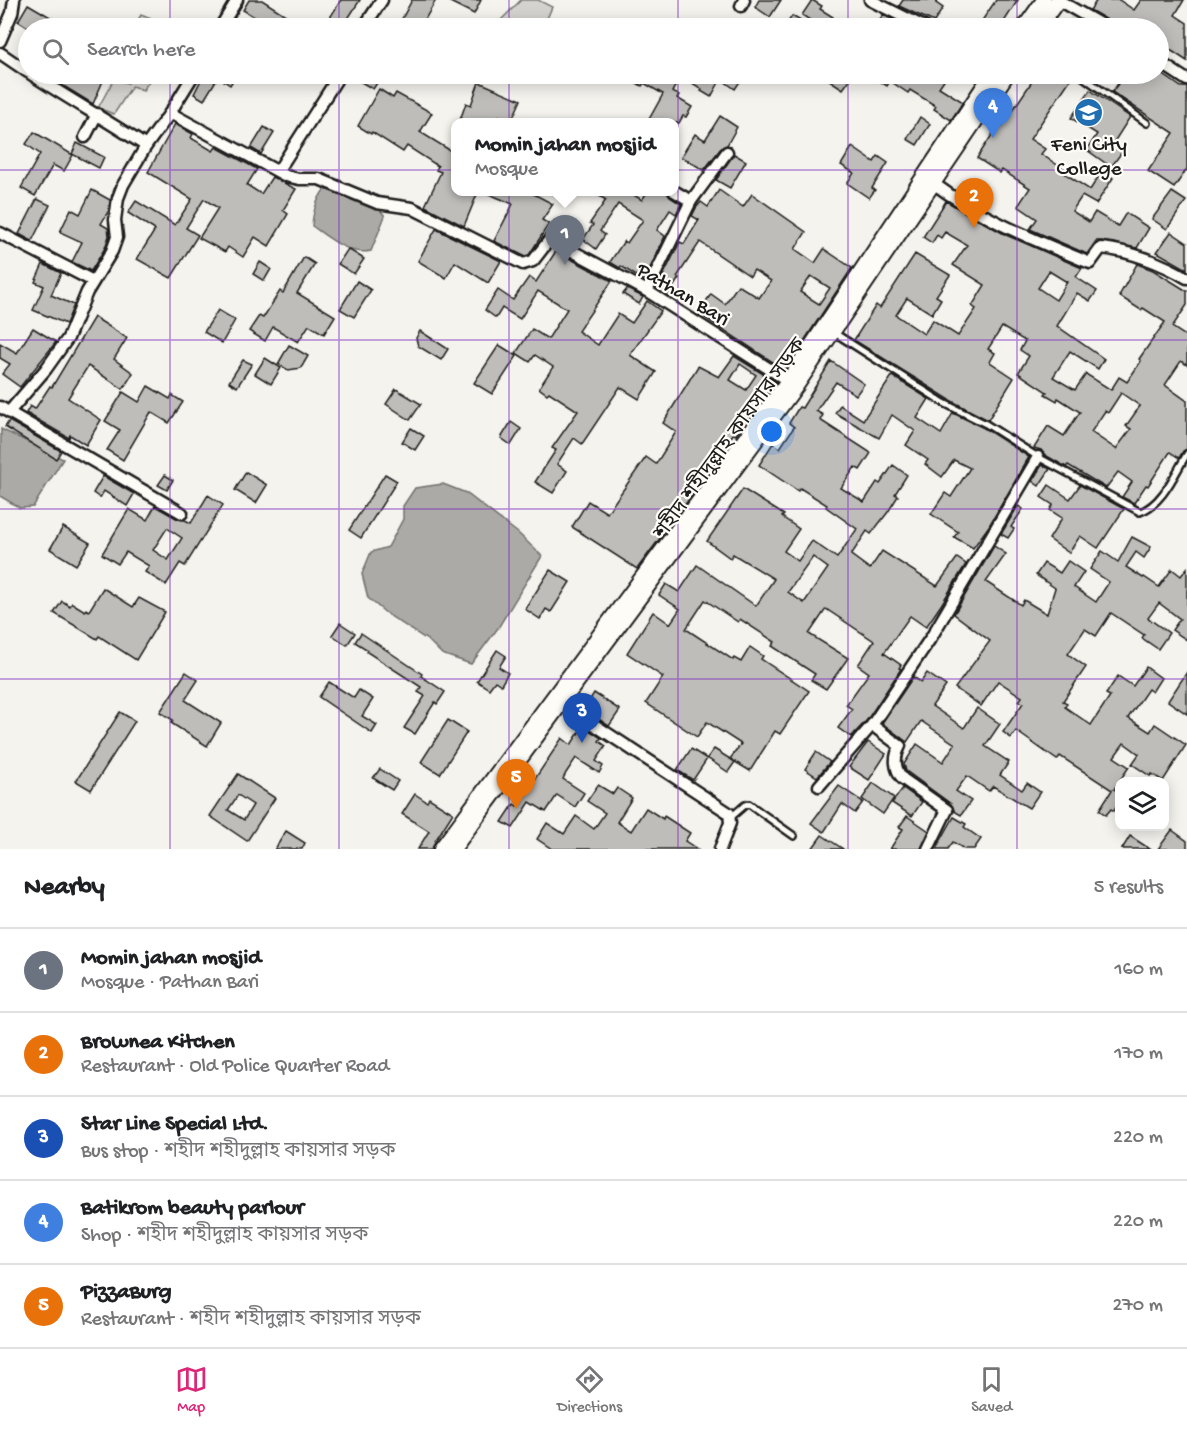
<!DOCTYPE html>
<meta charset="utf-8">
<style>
body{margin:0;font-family:"Gochi Hand","Noto Sans Bengali",sans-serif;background:#f2f2f2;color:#202124}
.controls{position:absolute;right:18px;bottom:18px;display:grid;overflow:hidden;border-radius:12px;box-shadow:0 3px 15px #0003}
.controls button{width:54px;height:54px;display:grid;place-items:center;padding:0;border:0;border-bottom:2px solid #e0e0e0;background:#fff;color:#202124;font:30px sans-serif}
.you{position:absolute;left:772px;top:432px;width:21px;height:21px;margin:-15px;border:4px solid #fff;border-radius:50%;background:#1a73e8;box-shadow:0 0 0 9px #1a73e833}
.badge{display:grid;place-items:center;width:39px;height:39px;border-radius:50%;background:#db2777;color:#fff;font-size:20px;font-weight:700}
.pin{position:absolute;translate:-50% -50px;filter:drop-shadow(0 2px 3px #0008)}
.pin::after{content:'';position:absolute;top:32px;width:21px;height:18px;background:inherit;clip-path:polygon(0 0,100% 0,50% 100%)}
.popup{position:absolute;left:451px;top:118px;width:228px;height:78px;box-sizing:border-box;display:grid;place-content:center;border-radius:12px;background:#fff;filter:drop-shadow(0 2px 4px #0005);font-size:20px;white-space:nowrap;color:#757577}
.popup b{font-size:22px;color:#202124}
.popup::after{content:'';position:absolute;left:50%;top:100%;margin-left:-12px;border:12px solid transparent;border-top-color:#fff}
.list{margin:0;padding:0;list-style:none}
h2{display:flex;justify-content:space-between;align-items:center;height:78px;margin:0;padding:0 24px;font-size:26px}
h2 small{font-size:20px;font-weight:400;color:#757577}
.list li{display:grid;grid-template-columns:39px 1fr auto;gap:18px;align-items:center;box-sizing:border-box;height:84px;padding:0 24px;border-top:2px solid #e0e0e0}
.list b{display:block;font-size:22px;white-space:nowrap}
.list p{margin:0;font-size:20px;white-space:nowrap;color:#757577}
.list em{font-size:20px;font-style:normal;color:#757577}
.icon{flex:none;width:33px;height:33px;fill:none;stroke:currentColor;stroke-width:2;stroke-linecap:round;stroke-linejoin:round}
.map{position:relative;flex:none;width:1187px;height:849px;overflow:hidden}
.search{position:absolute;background:#fff;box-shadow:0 3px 15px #0003;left:18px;right:18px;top:18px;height:66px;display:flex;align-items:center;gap:15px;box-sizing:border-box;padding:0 21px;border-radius:33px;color:#757577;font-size:22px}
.sheet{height:498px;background:#fff}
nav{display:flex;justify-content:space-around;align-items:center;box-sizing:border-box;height:84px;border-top:2px solid #e0e0e0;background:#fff;font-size:16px;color:#757577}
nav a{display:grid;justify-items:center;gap:3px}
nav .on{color:#db2777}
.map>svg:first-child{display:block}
</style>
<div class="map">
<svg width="1187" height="849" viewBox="0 0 1187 849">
<rect width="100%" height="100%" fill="#f4f3ee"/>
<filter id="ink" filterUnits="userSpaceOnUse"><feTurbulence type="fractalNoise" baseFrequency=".0167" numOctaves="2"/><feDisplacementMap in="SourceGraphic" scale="12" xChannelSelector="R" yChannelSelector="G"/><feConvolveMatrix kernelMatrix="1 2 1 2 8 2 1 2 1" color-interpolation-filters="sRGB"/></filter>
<g filter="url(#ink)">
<polygon fill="#e4e3de" points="1072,14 1097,28 1063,28"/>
<g fill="#d4d3cf" stroke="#787876" stroke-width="1.5">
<polygon points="521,0 538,0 552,7 543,28 493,28"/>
<polygon points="141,15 166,25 164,28 133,28"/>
<polygon points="133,74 154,74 143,90 132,86 114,114 98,108 114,79 128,83"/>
</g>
<g fill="#abaaa6" stroke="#72716f" stroke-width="1.5">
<path d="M328,185L376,205L385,216L371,251C350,256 329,238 312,226C313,210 317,197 328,185Z"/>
<polygon points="1,429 63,459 33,507 20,508 0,496"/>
<polygon points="443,484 466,493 518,533 542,556 498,628 471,664 442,654 429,641 387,614 368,598 362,574 371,552 388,547 403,519 403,506 415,488"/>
</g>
<g fill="#bebdba" stroke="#1c1c1c" stroke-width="1.5" fill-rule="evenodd">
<polygon points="249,0 262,0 306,28 273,28 243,10"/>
<polygon points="341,0 360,0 342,28 327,28 332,20 329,19"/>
<polygon points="412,0 436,0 420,28 397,28"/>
<polygon points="446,0 481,0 474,14"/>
<polygon points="759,0 781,0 770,17 755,7"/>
<polygon points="812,0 822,6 820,9 833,17 825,28 822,28 802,15"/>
<polygon points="903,0 938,0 936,3 943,8 934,22 899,6"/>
<polygon points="996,0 1018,0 1000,28 977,28"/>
<polygon points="1097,0 1119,0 1134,10 1141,0 1184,0 1175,15 1187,23 1187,61 1158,42 1158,28 1129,28 1120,23 1114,28 1111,22 1090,10"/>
<polygon points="28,4 69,28 29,28 18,21"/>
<polygon points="883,15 910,28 874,28"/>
<polygon points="792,16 813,28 784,28"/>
<polygon points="61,74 106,74 93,104 57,82"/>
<polygon points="204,74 237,74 230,85 218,77 204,100 194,94"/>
<polygon points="347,74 383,74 373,89"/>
<polygon points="626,74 731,74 741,80 735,89 721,79 711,97 701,91 702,89 681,76 672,92 679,95 677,98 692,107 686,117 683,116 679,123 647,123 663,94 644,83 642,86 633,81 635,78"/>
<polygon points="820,74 854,74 843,89"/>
<polygon points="868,74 948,74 939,87 963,102 951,120 934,109 936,106 910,90 908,93 890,81 887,86"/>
<polygon points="1037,74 1074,74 1030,139 1045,149 1041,154 1065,170 1064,173 1090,190 1102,171 1113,178 1096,204 1082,196 1072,211 1089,222 1095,212 1118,226 1126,213 1149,228 1137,248 1101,241 1096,241 1087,254 1030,229 1037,219 1018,206 1030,188 1002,170 1000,173 977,158 999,124 1002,126"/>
<polygon points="1125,74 1162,74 1181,87 1187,87 1187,169 1174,188 1148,171 1174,133 1112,92"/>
<polygon points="479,82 521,100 511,122 499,116 496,123 459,123 466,103 471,105"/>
<polygon points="379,89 393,98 396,93 432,113 420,132 456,154 456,192 478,192 464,226 425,206 441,172 436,170 438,166 407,146 403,152 372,132 371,134 358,126"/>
<polygon points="1090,90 1130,117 1112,145 1122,152 1111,167 1087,150 1097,134 1071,118"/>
<polygon points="720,116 737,127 727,145 721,148 704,170 681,157 695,134 705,140"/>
<polygon points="920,117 930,124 917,145 907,139"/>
<polygon points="175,124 193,134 191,138 213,151 216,147 257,169 247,185 261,194 272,177 296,189 283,210 288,214 269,246 255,237 243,257 228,247 225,252 199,238 218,208 204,199 186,228 198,235 171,278 137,259 155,230 128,213 136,201 175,225 192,199 148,172"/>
<polygon points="264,127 274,133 261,154 251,148"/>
<polygon points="34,132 73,155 64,171 53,165 35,196 21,188 40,154 26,144"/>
<polygon points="77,143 104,157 99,168 72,154"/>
<polygon points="852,147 874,162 878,156 888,163 872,188 875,190 869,198 847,183 854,173 841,165"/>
<polygon points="734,154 746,161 730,188 716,180"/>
<polygon points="92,190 110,200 109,210 101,224 108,228 109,236 105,248 91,271 72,262 82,242 60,232 71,209 80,214"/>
<path d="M719,190L743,207L752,194L806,232L795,249L815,263L824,249L852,268L785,370L698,313L711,294L725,304L738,285L759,298L771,281L754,270L750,276L700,242L677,277L679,278L669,294L658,286L680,242L684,244L699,220L692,216L696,208L701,202L708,207ZM811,276L830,288L819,304L800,292Z"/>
<polygon points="484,192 530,192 553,204 542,220 549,224 529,255 524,256 494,241 513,204"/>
<polygon points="593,192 629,192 642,200 647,192 667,192 670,197 681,204 676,214 670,210 657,230 665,236 644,281 621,266 620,268 610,262 624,241 627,243 643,220 618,204 600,231 605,235 596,249 583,239 593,225 590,223 606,200"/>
<polygon points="1172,192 1186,201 1167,229 1152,219"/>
<polygon points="37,199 50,205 32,241 19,234"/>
<path d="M946,201L1006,235L1082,268L1076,277L1097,291L1090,301L1077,293L1057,326L1104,359L1098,369L1070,351L1053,377L1075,390L1086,374L1111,390L1119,377L1127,382L1141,361L1139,359L1165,322L1143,308L1141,310L1119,296L1137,264L1153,270L1187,291V305L1172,327L1187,337V365L1181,361L1165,385L1187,401V449L1183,451L1179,458L1170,452L1148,486L1146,485L1134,503L1122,497L1132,482L1118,472L1106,488L1068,465L1066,467L1045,455L1041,450L1034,448L1048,426L1064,436L1080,412L1058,398L1057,401L1045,394L1047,392L1018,373L1029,356L1020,350L1025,341L1002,327L988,349L995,353L990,362L1014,378L988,420L950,400L854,340L876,305L880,308L915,254L950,275L936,296L941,299L932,314L907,298L896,315L924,334L933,320L958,336L976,309L972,306L985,285L953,265L967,245L945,232L941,238L937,235L932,243L923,237ZM1049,271L1067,282L1056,300L1038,288ZM1121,393L1140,406L1126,426L1131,429L1116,449L1091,432L1105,411L1108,413Z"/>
<polygon points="436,229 501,261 488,283 455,262 446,278 418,261"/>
<polygon points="1171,232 1187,243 1187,269 1157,252"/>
<polygon points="348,249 364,259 354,274 338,264"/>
<polygon points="556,251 612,281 578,331 598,345 618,314 632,323 647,301 661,311 630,355 656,372 639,399 620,387 582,444 574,438 557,464 567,471 553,493 535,482 556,450 552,448 578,411 549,392 547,394 539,388 553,367 535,355 530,362 516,353 532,329 548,339 567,309 538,291 520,319 502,308 496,318 485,310 498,290 513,300 529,277 536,282"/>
<polygon points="304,257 315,264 297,293 335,316 324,334 309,325 298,342 273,327 265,341 249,331 259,316 263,318 280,291 283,293"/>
<polygon points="260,262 271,269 264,281 253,274"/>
<polygon points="43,264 61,273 51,295 74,305 66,324 33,310 44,286 35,282"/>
<polygon points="357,281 371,290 354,317 340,309"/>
<polygon points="627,289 643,297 639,304 623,294"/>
<polygon points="218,310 235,320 222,343 204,332"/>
<polygon points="94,317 127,338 114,359 133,373 123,389 88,366 68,398 101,420 86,445 70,435 69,438 26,413 30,406 35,409 50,386 52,387"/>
<polygon points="33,328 56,342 20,387 2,374 10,364 0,358 0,343 17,353"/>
<polygon points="420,331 448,349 441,360 418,346 416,338"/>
<polygon points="289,345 308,356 301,368 288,370 278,364"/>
<polygon points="499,345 517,356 492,394 474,383"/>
<path d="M734,356L776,382L750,417L748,416L736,435L733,434L713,467L637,569L572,527L588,501L607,513L646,457L656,464L676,432L663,423L698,366L719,377ZM740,364L756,375L746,390L730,380Z"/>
<polygon points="265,358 281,368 271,384 255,374"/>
<polygon points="243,360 252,364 237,387 229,382"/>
<path d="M831,361L864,384L856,395L836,382L816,411L823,415L820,420L871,453L860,470L855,467L841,488L864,502L877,482L880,484L893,465L907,475L895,494L898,496L888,512L871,534L867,531L851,555L870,569L882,551L937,586L957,558L966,564L941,605L926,627L910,616L884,653L901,665L899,668L901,669L867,720L851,737L838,728L852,709L846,705L869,673L858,665L874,641L826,609L809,634L848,658L826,689L811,680L815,674L772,646L775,642L740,619L738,622L705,600L686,629L733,660L734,658L741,662L750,647L763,656L761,659L809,691L780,734L775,731L750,771L730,759L741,744L707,722L697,737L646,703L663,677L627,653L653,612L670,624L680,609L659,595L666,584L679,592L697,565L756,606L774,579L733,554L730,558L707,541L743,489L784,515L782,517L799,529L784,551L798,561L812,541L837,558L857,529L826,507L827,505L800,488L798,491L759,465L773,443L780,448L794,427L789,423L799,407L802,408ZM813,557L828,568L804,603L788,592Z"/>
<polygon points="892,376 929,399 917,418 941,434 953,413 984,428 1029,457 989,526 973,548 954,537 958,532 931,514 945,493 951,497 970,468 954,460 942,477 925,464 928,460 906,445 915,431 892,415 879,438 835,413 840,405 863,420"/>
<polygon points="148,386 170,399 172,395 183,402 169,423 151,412 123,460 107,450 120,430 105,421 123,392 139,402"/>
<polygon points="396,389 421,404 410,420 386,404"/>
<polygon points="9,421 61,451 56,459 5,427"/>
<polygon points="511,422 521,429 511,445 501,438"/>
<polygon points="411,428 424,436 415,450 402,442"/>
<polygon points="1042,465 1050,469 1039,486 1032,481"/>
<polygon points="246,472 267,485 256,503 235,490"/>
<polygon points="385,474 397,481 361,538 349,530"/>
<polygon points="165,475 173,480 167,490 158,485"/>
<polygon points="103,476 134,494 127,506 104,491 100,498 93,493"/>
<polygon points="1049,485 1070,499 1080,485 1124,509 1098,548 1080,536 1069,553 1049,539 1062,518 1050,510 1053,505 1041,497"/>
<path d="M208,495L223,505L185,566L180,563L166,585L145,572L149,566L126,552L118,564L102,554L129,509L147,520L155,506L178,519L185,520L191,523ZM167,528L182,538L168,560L153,550Z"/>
<polygon points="1018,506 1023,509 1011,527 1014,529 1008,538 1001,534"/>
<polygon points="63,527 90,543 76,565 50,549"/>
<polygon points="1132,537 1151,547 1144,558 1136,552 1126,567 1143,578 1144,577 1159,587 1172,569 1181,576 1187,568 1187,640 1172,630 1180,619 1159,603 1148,618 1169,633 1158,649 1142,638 1144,635 1111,613 1096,636 1085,629 1068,654 1086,667 1063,701 1067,703 1065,707 1091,725 1110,696 1106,694 1118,676 1133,686 1146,667 1161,678 1152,692 1148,689 1128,718 1150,732 1155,724 1186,745 1163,781 1152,774 1150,776 1132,764 1139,754 1124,743 1114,757 1129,767 1114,789 1119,793 1119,802 1114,811 1111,809 1106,815 1099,810 1112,790 1060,756 1057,760 1016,731 1011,738 1003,732 1023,703 1019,701 1022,697 998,681 981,706 955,688 990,641 954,614 994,546 1006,554 986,582 1021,605 1024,600 1047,614 1055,588 1036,575 1044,563 1060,573 1068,561 1084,572 1074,587 1096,602 1109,582 1090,569 1102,551 1118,562"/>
<polygon points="550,570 570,582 551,612 546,609 540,619 525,609"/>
<polygon points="103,588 133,607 139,598 165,612 136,660 99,636 97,639 54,613 62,601 70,606 72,603 85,611 86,609 89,611"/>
<polygon points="340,623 355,633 347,645 332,635"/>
<polygon points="361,633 422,674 421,676 445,692 437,704 435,702 415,734 404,728 425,696 418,692 421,687 367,652 368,650 355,642"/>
<polygon points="497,650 506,656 499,667 508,673 501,685 495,681 489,689 477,681"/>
<polygon points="186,672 198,680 185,700 221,723 207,746 171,723 173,720 160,712"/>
<polygon points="1187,672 1187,714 1168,701"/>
<polygon points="927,673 946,686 932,706 964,728 977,708 1000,724 985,746 1009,762 1000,775 1022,790 1027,783 1040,792 1029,808 993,786 989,791 967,776 956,791 971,801 961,815 954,811 951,804 906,771 904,764 917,744 943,762 955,744 921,721 907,742 882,723 913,677 921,682"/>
<polygon points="329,682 354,698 359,690 373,699 362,716 377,725 372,733 319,697"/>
<polygon points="594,693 620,710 609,726 584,709"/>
<polygon points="120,712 135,721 91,790 76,781"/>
<polygon points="448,720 467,732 440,774 421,762"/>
<polygon points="583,726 601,738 599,741 606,746 596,761 603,766 599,773 576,758 566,773 563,779 584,793 575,807 557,795 546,812 530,802 513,828 502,822 514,804 517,806 562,738 571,745"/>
<polygon points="868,742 886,754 869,780 849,767"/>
<polygon points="691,749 707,759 693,780 677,770"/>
<polygon points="714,749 735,762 728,772 707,758"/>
<polygon points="816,752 830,762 817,777 805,769"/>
<polygon points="380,769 398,781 392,790 373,778"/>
<path d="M238,774L275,798L247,841L210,816ZM238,795L253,805L244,820L228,810Z"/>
<polygon points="873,783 894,798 883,814 862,799"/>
<polygon points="598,785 613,794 617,788 632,798 617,822 631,831 646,808 663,819 664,816 690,833 685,841 697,849 552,849 537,839 547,823 564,834 576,816 594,829 605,813 587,801"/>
<polygon points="839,786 863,802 855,813 842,804 824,832 811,823"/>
<polygon points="903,788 922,802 912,816 892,803"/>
<polygon points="415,794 427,802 429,798 453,813 435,841 432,849 418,849 429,831 402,814"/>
<polygon points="907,816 929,831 921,849 890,849 903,829 899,827"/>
<polygon points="954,817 966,824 964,827 981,839 974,849 964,849 953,842 948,849 936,849"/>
<polygon points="1172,830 1187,841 1187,849 1158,849"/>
<polygon points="286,831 305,843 302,849 275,849"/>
<polygon points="822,835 843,849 812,849"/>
<polygon points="1130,836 1150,849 1122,849"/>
</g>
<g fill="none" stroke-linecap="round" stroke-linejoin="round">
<defs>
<g id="lane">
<polyline points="1079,74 1147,123"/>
<path d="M833,332L944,403L986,424L1038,457L1140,512C1163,504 1175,473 1187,454"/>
<polyline points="730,818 745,805 749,804 794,836"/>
</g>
<g id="street">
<polyline points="870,0 926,28"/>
<polyline points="1058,0 1107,28"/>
<polyline points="741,6 744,0"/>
<polyline points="220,28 237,0"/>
<polyline points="364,28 368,21 382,0"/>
<polyline points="0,41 12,13 14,0"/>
<polyline points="0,53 28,72"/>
<polyline points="1158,61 1187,80"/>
<path d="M31,74C69,99 108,121 146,146"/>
<polyline points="170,113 286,176 299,179 319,179 377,203 412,208 523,264 533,261 550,239 647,291 793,384"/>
<polyline points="85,137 97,114"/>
<polyline points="278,171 340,74"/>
<path d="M933,183C981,219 1035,240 1090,263L1101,248C1130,251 1162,263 1187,278"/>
<polyline points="674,191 691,201"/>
<polyline points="0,233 93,281"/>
<polyline points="647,291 691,201 727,152"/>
<polyline points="0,407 182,513"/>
<polyline points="9,412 46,369 68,338 87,292 112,251 117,237 115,220 118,198 123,185 146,146 170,113 194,74"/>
<polyline points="561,703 729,813 730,823 720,849"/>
<path d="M872,725L900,746C894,757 894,769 903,779L947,810L928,849"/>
<polyline points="819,786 872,725 932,636 1038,457"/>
</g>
<g id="secondary">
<polyline points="1024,28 1044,0"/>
<polyline points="1038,28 1058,0"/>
<polyline points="441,849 788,381 992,74"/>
<polyline points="453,849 796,386 1007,74"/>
</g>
</defs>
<use href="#lane" stroke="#1c1c1c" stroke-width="10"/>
<use href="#street" stroke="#1c1c1c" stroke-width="15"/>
<use href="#secondary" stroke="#1c1c1c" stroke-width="18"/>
<use href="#lane" stroke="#fdfcf7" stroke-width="5"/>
<use href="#street" stroke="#fdfcf7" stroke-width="10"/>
<use href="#secondary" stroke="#fdfcf7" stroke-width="14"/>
</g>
</g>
<path fill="none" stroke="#7b2cbf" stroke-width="1.5" stroke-opacity="0.55" d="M170,0V28M339,0V28M509,0V28M678,0V28M848,0V28M1017,0V28M170,74V849M339,74V849M509,74V849M678,74V849M848,74V849M1017,74V849M0,170H1187M0,340H1187M0,509H1187M0,679H1187"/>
<defs>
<symbol id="university-disc" viewBox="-11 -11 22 22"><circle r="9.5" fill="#1f6fb2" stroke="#fdfcf7"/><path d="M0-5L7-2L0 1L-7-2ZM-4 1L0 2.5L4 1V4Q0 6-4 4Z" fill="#fff"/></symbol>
</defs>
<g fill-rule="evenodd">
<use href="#university-disc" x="1072" y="96" width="33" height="33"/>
</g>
<g text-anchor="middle" stroke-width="4.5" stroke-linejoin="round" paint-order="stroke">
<g font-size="21" fill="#1c1c1c" stroke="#fdfcf7">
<text x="1089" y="150">Feni City<tspan x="1089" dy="24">College</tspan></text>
</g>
<g font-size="21" fill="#1c1c1c" stroke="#fdfcf7">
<text transform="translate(684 293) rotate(31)" y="7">Pathan Bari</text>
<text transform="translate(729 438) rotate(-54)" y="7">শহীদ শহীদুল্লাহ কায়সার সড়ক</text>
</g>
</g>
</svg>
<div class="controls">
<button><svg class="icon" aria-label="layers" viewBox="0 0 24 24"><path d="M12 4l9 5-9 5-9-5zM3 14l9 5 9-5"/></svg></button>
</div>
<div class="you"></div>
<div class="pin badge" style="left:565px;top:265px;background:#6b7280">1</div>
<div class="popup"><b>Momin jahan mosjid</b>Mosque</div>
<div class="pin badge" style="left:974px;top:228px;background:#e8710a">2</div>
<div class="pin badge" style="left:582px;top:743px;background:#1a4fb4">3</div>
<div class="pin badge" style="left:993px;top:138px;background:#3f7fe0">4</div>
<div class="pin badge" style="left:516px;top:809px;background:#e8710a">5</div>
<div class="search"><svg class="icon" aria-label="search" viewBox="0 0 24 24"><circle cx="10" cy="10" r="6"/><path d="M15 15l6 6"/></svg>Search here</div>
</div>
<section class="sheet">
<h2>Nearby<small>5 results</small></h2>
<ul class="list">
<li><span class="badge" style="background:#6b7280">1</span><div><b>Momin jahan mosjid</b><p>Mosque · Pathan Bari</p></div><em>160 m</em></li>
<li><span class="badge" style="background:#e8710a">2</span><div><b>Brownea Kitchen</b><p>Restaurant · Old Police Quarter Road</p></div><em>170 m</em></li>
<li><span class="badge" style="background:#1a4fb4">3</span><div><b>Star Line Special Ltd.</b><p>Bus stop · শহীদ শহীদুল্লাহ কায়সার সড়ক</p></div><em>220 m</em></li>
<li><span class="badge" style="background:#3f7fe0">4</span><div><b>Batikrom beauty parlour</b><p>Shop · শহীদ শহীদুল্লাহ কায়সার সড়ক</p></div><em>220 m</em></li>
<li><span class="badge" style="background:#e8710a">5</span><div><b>PizzaBurg</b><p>Restaurant · শহীদ শহীদুল্লাহ কায়সার সড়ক</p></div><em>270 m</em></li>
</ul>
</section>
<nav>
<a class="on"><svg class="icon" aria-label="map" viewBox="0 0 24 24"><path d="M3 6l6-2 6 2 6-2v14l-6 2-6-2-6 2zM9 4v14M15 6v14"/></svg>Map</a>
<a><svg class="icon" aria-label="directions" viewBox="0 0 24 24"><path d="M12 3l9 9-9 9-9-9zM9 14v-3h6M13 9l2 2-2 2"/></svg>Directions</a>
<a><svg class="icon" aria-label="saved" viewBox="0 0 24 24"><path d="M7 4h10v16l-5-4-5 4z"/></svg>Saved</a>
</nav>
